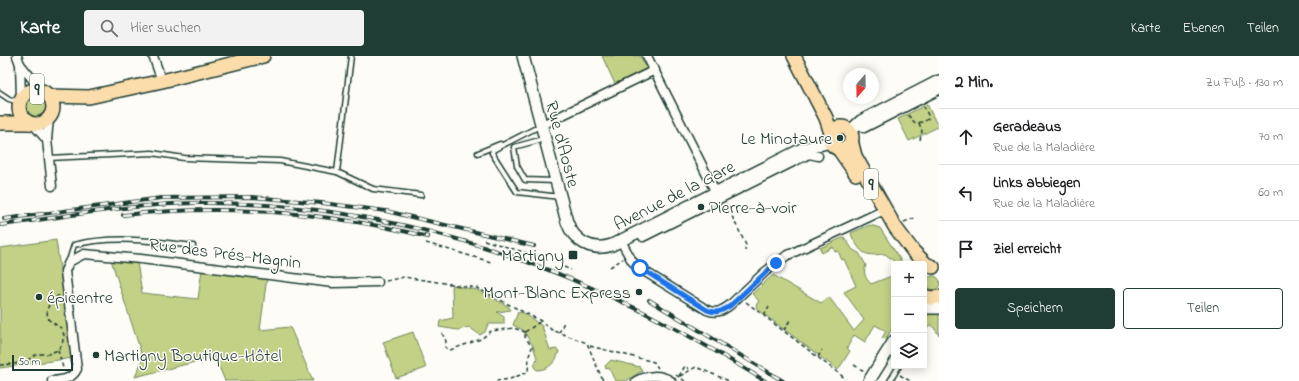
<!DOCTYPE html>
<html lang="de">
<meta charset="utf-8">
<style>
body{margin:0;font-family:"Indie Flower",sans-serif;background:#f2f2f2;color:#202124}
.controls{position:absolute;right:12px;bottom:12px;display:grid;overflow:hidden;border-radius:4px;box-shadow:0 2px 10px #0003}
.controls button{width:36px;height:36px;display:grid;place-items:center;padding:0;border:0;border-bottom:1px solid #e0e0e0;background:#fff;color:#202124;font:20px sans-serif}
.compass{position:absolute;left:843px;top:12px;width:36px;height:36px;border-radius:50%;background:#fff;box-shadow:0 2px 10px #0003;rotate:200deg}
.scale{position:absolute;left:12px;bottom:10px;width:61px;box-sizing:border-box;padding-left:4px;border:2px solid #1f3d34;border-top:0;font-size:11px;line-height:14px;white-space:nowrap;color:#1f3d34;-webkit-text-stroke:3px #fdfcf7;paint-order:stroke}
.stop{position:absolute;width:12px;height:12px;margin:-9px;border:3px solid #1a73e8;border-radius:50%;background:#fff}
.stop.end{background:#1a73e8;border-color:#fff;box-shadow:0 1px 4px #0008}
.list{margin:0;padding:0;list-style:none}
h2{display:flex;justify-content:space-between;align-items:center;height:52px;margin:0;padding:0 16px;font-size:17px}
h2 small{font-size:13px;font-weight:400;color:#757577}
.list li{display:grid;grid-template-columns:26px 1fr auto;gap:12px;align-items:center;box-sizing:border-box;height:56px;padding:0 16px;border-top:1px solid #e0e0e0}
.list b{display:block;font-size:15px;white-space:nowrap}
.list p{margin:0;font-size:13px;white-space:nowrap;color:#757577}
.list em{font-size:13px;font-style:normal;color:#757577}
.actions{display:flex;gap:8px;padding:12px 16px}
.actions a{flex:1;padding:9px 0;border:1px solid #1f3d34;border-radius:4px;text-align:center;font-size:14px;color:#1f3d34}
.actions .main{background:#1f3d34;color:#fff}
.icon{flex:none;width:22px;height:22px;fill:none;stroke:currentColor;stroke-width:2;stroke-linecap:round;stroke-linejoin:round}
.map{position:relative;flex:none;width:939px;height:325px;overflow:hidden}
header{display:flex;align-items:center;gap:24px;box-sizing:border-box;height:56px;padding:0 20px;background:#1f3d34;color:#fff}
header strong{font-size:19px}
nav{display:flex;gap:22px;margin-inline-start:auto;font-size:14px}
.search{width:280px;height:36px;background:#f2f2f2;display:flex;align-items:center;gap:10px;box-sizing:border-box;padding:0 14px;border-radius:4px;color:#757577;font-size:15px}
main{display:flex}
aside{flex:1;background:#fff}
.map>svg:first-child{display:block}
</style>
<header>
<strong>Karte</strong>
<div class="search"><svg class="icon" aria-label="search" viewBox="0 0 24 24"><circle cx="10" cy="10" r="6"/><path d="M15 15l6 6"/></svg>Hier suchen</div>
<nav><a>Karte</a><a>Ebenen</a><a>Teilen</a></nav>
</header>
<main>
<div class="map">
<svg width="939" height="325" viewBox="0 0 939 325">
<rect width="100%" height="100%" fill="#fdfcf7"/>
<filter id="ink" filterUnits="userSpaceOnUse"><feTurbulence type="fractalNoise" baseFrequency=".025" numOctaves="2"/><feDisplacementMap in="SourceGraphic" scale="8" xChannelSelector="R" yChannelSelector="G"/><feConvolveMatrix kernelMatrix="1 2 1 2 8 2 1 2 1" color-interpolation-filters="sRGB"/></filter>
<g filter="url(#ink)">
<g fill="#c2d185" stroke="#70875c">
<polygon points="602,0 640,0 647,12 615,28"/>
<circle cx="35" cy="51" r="11"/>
<polygon points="927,48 938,71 909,85 898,63"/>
<path d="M870,169L880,172L903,208H894L893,204L885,198C872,199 864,201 857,189C854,185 852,182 851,177Z"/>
<path d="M844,181L853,194L859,197L866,209C863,217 865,222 871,228L894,219V269L886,283L882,282L886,275L875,269L865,286L854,279L847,292L850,295L838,314L757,253L756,249L759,245L752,238L773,219L821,247L829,241L854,275L864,264L844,236L856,230L844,203L842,204L838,195L835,196L833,191L822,197L820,192Z"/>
<polygon points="56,184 73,302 0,312 0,192"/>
<polygon points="111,204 137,206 142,237 198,243 202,213 267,221 260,274 290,271 313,325 225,325 215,301 135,321 142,305 140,293"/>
<circle cx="933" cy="227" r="7"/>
<polygon points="452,229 477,234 508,250 511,254 497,256 504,261 504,268 488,268 485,276 480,279 469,271 458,274 439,271 440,265 453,262"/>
<path d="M518,256L524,257L542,270L550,294L556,293L559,295C557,306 548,314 537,314L534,311L537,302L533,290L523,274L513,269Z"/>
<polygon points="935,257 939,259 939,279 931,268 924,274 924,259"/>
<polygon points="413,276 426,312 396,322 383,286"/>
<polygon points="611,304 640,311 642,315 626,325 615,325 609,312 606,313 605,310"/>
</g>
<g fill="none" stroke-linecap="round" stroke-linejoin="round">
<defs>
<g id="lane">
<polyline points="0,37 9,43 19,46"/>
<polygon points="540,70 560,141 517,136 492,97 493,94"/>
<polyline points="543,83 514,91 517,110 525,124 555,125"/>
<polyline points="478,97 500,88"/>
<polyline points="49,102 152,97 184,102 280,105 337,116 373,133 421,139"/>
<polyline points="337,116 351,0"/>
<path d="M69,205L74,189C114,179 153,185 193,190"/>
<polyline points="890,325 899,310"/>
</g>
<g id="street">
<polyline points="17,0 20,8 21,42"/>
<polyline points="153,0 162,25"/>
<polyline points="647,0 716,137"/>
<polyline points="20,8 42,35"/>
<polyline points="49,62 47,84 52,130"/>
<polyline points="32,67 47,84"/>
<polyline points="540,70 655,14"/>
<polyline points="864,72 939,34"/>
<polyline points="643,181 809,98 818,100"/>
<path d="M621,185L632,205L639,212L707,254C716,258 722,255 730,249L765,216L786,200L878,157"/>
<path d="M52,325C63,324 72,323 77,313L65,215L69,206L84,198L141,203L333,227L378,226"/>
<path d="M636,325C647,319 660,318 671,325"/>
</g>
<g id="secondary">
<path d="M523,0L567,166C574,185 591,196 612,189L802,93L831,86"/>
<polyline points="849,76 861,65 939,25"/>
<polyline points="924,253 928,252 939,252"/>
<polyline points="869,325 894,285"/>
</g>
<g id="primary">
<polyline points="794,0 826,62 831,77"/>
<circle cx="36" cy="51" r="17"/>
<polyline points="49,40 89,41 162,25 263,0"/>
<polyline points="0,67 30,67"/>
<circle cx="841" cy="82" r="11"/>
<polyline points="851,84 855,100 895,171 913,195 926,208 933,211"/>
<polyline points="838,92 856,118"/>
<polyline points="924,240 931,242 939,241"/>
</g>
</defs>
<use href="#lane" stroke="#1f3d34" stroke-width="7"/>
<use href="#street" stroke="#1f3d34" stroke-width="11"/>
<use href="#secondary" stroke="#1f3d34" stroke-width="14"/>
<use href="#primary" stroke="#1f3d34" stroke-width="16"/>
<g stroke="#1f3d34" stroke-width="1.5" stroke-dasharray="4 3" stroke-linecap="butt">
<polyline points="908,59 915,67 923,66 928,63 928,59 924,51"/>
<polyline points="919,67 922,75 920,84"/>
<polyline points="726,148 746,189 745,195"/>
<polyline points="904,166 915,162"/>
<polyline points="484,184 540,201"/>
<polyline points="426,187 491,206"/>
<polyline points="564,211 571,214"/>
<polyline points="610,211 623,203"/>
<polyline points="386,225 404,221 477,232 541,265 552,274 587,287 603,325"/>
<polyline points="746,246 846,323"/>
<polyline points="764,260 769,251"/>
<polyline points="784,274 790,264"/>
<polyline points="525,276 541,265"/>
<polyline points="442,277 446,285 445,291 450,294 481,283 491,275 514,272 525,276"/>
<polyline points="559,277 564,266"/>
<polyline points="590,290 654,306 658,312"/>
<polyline points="58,294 63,312"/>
<polyline points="818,301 822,294"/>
<path d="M0,309L23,307L37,298H48L58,294L62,289L64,279L61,272L49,264C44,254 50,242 61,239"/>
<polyline points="854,309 864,315"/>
<polyline points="676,319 685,325"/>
<polyline points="900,319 910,325"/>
<polyline points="679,320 685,310 689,313"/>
<polyline points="680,320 696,311 729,325"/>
<polyline points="496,325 510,323 528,316 529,300 532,291 525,281 525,276"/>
</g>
<use href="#lane" stroke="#fdfcf7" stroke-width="4"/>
<use href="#street" stroke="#fdfcf7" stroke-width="8"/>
<use href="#secondary" stroke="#fdfcf7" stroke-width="11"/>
<use href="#primary" stroke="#faddab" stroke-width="13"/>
<defs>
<g id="rail">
<path d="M123,159C225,148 329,156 428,181"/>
<polyline points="4,163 161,142 252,141 322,147 386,155 534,190"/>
<path d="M0,169C65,161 131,148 196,147C349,145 499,185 635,252C680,274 723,299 765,325"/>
<polyline points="649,244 783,325"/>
</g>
</defs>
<use href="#rail" stroke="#1f3d34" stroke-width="4"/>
<use href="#rail" stroke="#fdfcf7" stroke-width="2.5" stroke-dasharray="8" stroke-linecap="butt"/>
</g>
</g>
<g fill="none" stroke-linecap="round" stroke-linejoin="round" filter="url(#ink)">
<path stroke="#1a73e8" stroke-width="5" d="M640,212L707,254C716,258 722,255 730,250L776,207"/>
</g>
<g fill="#1f3d34" stroke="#fdfcf7" stroke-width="1.5">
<circle cx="840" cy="82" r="4"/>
<circle cx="701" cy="151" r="4"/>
<rect x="568" y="194" width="10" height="10" rx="2"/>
<circle cx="639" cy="236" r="4"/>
<circle cx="39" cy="241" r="4"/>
<circle cx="96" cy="299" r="4"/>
</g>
<g text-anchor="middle" stroke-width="3" stroke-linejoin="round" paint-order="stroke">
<g fill="#fdfcf7" stroke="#62766e" stroke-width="1">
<rect x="30" y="18" width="14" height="30" rx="3"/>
<rect x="864" y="113" width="14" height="30" rx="3"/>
</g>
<g font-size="17" font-weight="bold" fill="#1f3d34">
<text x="37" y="39">9</text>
<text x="871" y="134">9</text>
</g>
<g font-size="18" fill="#1f3d34" stroke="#fdfcf7" text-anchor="end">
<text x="832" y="88">Le Minotaure</text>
<text x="709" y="157" text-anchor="start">Pierre-à-voir</text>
<text x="564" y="205">Martigny</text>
<text x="631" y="242">Mont-Blanc Express</text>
<text x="47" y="247" text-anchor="start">épicentre</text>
<text x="104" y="305" text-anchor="start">Martigny Boutique-Hôtel</text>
</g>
<g font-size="18" fill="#1f3d34" stroke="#fdfcf7">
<text transform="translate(563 88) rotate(75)" y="6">Rue d'Aoste</text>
<text transform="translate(674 139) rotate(-27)" y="6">Avenue de la Gare</text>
<text transform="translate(225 197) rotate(7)" y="6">Rue des Prés-Magnin</text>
</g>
</g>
</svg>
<div class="controls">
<button>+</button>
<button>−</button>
<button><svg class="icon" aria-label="layers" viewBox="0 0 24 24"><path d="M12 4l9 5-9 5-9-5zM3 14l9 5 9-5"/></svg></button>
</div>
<svg class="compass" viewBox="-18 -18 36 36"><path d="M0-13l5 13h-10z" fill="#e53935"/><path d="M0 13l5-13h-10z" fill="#757577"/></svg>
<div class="scale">50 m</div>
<div class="stop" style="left:640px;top:212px"></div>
<div class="stop end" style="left:776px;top:207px"></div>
</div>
<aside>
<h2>2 Min.<small>Zu Fuß · 130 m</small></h2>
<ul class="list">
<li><svg class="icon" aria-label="ahead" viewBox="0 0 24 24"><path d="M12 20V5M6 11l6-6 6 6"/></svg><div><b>Geradeaus</b><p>Rue de la Maladière</p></div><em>70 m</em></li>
<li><svg class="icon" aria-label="left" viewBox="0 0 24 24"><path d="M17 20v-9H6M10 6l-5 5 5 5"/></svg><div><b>Links abbiegen</b><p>Rue de la Maladière</p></div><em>60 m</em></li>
<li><svg class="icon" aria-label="arrive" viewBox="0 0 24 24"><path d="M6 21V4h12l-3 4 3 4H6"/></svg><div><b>Ziel erreicht</b></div></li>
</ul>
<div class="actions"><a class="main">Speichern</a><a>Teilen</a></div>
</aside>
</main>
